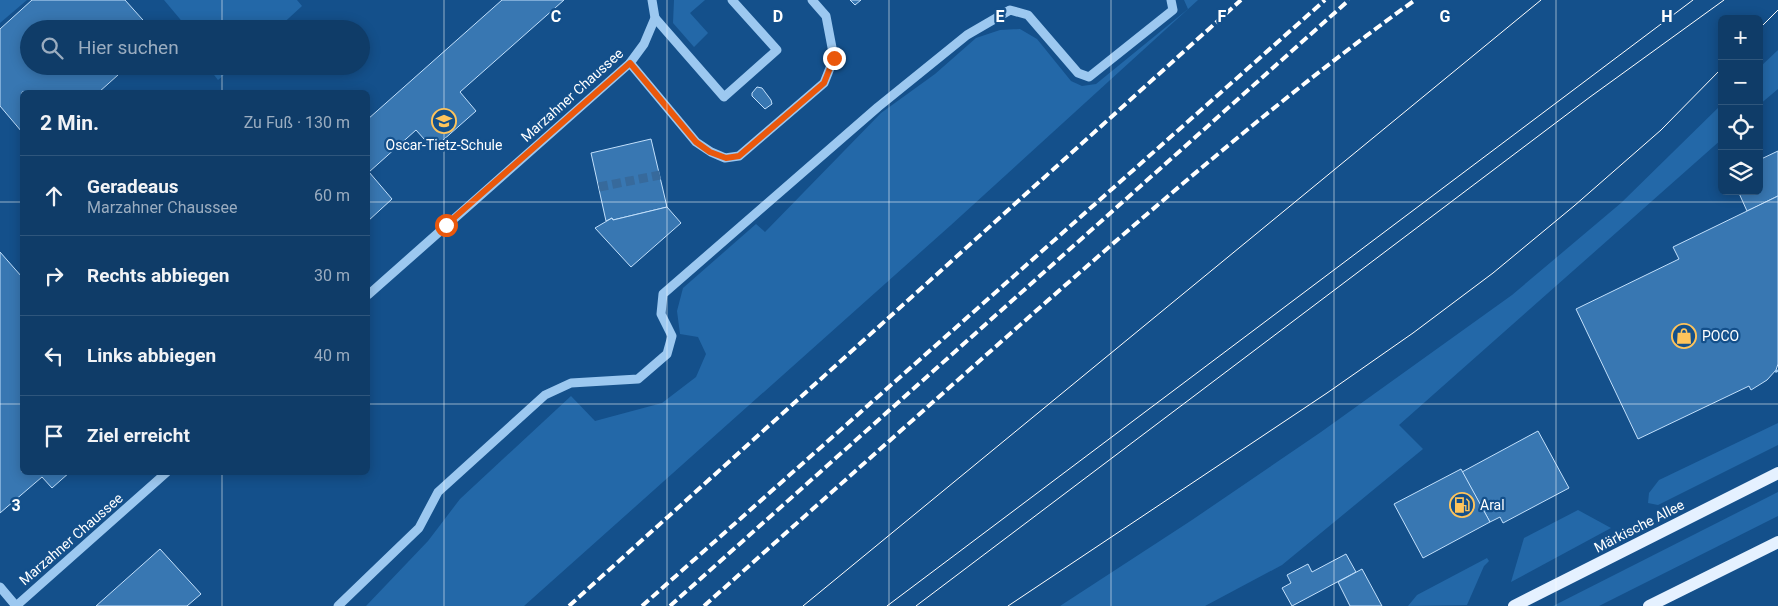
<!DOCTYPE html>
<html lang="de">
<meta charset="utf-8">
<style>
body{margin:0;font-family:Roboto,sans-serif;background:#18436e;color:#f1f3f6}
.controls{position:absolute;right:15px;top:15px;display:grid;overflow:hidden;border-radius:8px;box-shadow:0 2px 12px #0003}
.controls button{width:45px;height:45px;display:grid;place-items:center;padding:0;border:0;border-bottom:1px solid #2f567c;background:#0f3c68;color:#f1f3f6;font:25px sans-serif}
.stop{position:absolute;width:15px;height:15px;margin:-11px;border:4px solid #ea580c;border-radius:50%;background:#fff}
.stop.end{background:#ea580c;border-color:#fff;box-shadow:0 1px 5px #0008}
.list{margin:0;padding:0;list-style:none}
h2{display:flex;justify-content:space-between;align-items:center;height:65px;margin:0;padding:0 20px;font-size:21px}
h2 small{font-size:16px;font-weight:400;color:#9badc0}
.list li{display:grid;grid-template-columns:32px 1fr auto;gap:15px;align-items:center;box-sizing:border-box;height:80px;padding:0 20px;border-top:1px solid #2f567c}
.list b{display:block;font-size:19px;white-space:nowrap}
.list p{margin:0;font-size:16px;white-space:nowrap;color:#9badc0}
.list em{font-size:16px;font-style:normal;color:#9badc0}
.icon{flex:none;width:28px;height:28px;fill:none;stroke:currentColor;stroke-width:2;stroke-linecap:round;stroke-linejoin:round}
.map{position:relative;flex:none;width:1778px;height:606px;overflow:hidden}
.search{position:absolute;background:#0f3c68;box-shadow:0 2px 12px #0003;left:20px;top:20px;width:350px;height:55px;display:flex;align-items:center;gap:12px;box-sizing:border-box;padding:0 18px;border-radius:28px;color:#9badc0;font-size:19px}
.panel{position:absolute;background:#0f3c68;box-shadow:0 2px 12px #0003;left:20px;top:90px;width:350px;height:385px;border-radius:8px}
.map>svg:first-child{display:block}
</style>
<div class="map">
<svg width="1778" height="606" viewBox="0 0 1778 606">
<rect width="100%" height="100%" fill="#14508b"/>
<g fill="#2368a8">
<polygon points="0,0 27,0 0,23"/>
<polygon points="164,0 297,0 302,6 277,29 181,29 185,25"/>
<polygon points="674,0 705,0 690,13 708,33 694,47 673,23"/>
<polygon points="1184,0 1198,0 951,225 524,606 366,606 428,541 460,499 571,396 595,421 662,403 696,377 706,354 698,337 680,334 677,311 683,288 756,224 765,232 881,113 935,74 976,38 1000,30 1020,29 1037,39 1071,81 1082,86 1096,84 1188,9"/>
<polygon points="1778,50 1778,89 1759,105 1759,68"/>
<polygon points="207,66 235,66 218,80"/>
<polygon points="1722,104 1722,139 1399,425 1423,449 1282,565 1205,606 1060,606 1192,520 1321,432 1512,295 1621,203"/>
<polygon points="1778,423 1778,445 1658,505 1648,503 1649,493 1659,480"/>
<polygon points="1778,492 1778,516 1599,606 1553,606"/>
<polygon points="1578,510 1611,528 1511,582 1524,538"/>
<polygon points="1487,558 1489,561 1484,566 1467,605 1408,606 1417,595"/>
</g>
<g fill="#3877b2" stroke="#c2e0fc">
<polygon points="32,0 125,0 151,29 29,29 29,66 128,66 99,92 22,92 22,132 0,106 0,29"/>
<polygon points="502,0 564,0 460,92 476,111 433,149 416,130 369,172 392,199 368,221 368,119"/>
<polygon points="850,0 861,0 855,5"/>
<polygon points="757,87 762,88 771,100 772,104 765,109 752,96 752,93"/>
<polygon points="651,139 667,207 613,220 612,218 606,221 591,153"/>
<polygon points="1778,151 1778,196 1747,211 1738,191 1759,191 1759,160"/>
<polygon points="1778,196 1778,364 1776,370 1767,380 1751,390 1749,386 1638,439 1576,309 1679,259 1673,247"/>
<polygon points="667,207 681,223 631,267 595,228 612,218 613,220"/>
<polygon points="0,252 22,277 22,472 70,472 52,488 42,477 0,513"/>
<polygon points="1538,431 1569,488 1503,523 1500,517 1490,522 1462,472"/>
<polygon points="1461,469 1490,522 1423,558 1394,504"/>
<polygon points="160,549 201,594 187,606 96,606"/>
<polygon points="1346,554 1356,572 1292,606 1282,588 1291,583 1287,575 1308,564 1312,572"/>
<polygon points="1362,569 1382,606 1350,606 1338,582"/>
</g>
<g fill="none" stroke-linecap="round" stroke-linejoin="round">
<polyline stroke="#376a9c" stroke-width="9" stroke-dasharray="9 4.5" stroke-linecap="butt" points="599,187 660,175"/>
<polyline stroke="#9cc8f0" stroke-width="3" stroke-dasharray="2.5 4" stroke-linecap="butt" points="1776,370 1778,374"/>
<g stroke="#9cc8f0" stroke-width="9">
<polyline points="655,18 724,97 777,50 732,0"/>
<polyline points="630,63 696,142 711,152 725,158 739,156 824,83 834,58 826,16 812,0"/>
<polyline points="368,295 630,63 644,44 655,18 652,0"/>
<polyline points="0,587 16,606"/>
<polyline points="16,606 167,472"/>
<polyline points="338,606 419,528 438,492 545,395 571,383 638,379 667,354 672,336 661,314 663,294 878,107 967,35 1010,10 1028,15 1078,73 1089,77 1173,10 1171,0"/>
</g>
<g stroke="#e5f1ff" stroke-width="12">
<polyline points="1514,606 1778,473"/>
<polyline points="1649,606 1778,542"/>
</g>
<g stroke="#fff" stroke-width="1">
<polyline points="1759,29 1778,10"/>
<polyline points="803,606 1541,0"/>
<polyline points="887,606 1693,0"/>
<polyline points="916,606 1590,97 1724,0"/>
<polyline points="1008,606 1327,393 1413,333 1493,273 1574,206 1661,130 1722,68"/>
</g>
<g stroke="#fff" stroke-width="4" stroke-dasharray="9 4" stroke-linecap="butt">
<polyline points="569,606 1241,0"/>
<polyline points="642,606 1325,0"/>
<polyline points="670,606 1349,0"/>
<path d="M704,606C815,507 926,408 1037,310C1160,202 1283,95 1415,0"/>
</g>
</g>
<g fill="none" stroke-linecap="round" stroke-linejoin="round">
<polyline stroke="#ea580c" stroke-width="6" points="446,225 630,63 696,142 710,152 726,158 739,156 824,83 834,58"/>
</g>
<path fill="none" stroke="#fff" stroke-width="1" stroke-opacity="0.55" d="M222,0V29M444,0V606M667,0V606M889,0V606M1111,0V606M1334,0V606M1556,0V606M222,66V92M0,202H22M368,202H1778M0,404H22M368,404H1778M222,472V606"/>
<defs>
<symbol id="school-ring" viewBox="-11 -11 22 22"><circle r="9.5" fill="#14508b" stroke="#ffc45b" stroke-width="1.5"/><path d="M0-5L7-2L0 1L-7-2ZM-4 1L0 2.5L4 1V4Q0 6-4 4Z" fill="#ffc45b"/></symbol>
<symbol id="shop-ring" viewBox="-11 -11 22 22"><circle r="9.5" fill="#14508b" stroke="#ffc45b" stroke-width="1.5"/><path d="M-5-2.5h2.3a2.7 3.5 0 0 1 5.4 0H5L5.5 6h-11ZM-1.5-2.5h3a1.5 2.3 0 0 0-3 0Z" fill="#ffc45b"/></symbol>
<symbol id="fuel-ring" viewBox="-11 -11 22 22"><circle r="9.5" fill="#14508b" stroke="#ffc45b" stroke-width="1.5"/><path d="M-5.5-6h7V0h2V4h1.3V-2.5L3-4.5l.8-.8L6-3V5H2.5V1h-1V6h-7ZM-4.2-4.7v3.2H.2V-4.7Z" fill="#ffc45b"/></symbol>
</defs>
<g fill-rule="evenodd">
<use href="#school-ring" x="430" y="107" width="28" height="28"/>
<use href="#shop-ring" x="1670" y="322" width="28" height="28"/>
<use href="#fuel-ring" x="1448" y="491" width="28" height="28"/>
</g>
<g text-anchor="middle" stroke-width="4.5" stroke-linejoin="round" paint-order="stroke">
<g font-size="14" fill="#fff" stroke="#14508b">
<text transform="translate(572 95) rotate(-42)" y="5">Marzahner Chaussee</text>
<text transform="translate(1639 526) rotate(-27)" y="5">Märkische Allee</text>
<text transform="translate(71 539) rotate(-41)" y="5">Marzahner Chaussee</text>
</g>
<g font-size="14" fill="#fff" stroke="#14508b" text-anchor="start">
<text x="444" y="150" text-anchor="middle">Oscar-Tietz-Schule</text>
<text x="1702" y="341">POCO</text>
<text x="1480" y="510">Aral</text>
</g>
</g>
<g font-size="16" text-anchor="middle" font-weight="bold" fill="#fff" stroke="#14508b" stroke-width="4.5" stroke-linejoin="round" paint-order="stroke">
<text x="556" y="22">C</text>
<text x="778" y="22">D</text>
<text x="1000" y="22">E</text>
<text x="1222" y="22">F</text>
<text x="1445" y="22">G</text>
<text x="1667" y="22">H</text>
<text x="16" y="511">3</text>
</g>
</svg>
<div class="controls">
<button>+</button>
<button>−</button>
<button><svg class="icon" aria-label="locate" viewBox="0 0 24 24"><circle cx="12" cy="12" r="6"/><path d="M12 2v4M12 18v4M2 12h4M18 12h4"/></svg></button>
<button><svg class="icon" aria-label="layers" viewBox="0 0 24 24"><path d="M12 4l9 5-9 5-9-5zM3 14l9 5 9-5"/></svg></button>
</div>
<div class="stop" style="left:446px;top:225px"></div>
<div class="stop end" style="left:834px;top:58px"></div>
<div class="search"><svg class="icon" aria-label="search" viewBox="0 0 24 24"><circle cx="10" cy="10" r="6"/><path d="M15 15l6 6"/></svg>Hier suchen</div>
<section class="panel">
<h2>2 Min.<small>Zu Fuß · 130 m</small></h2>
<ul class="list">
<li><svg class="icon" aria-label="ahead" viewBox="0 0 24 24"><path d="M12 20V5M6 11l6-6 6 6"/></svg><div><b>Geradeaus</b><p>Marzahner Chaussee</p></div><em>60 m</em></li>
<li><svg class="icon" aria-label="right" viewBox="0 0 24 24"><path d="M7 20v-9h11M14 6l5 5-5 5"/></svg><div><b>Rechts abbiegen</b></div><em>30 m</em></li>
<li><svg class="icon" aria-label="left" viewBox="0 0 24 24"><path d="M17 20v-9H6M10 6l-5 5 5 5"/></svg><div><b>Links abbiegen</b></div><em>40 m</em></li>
<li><svg class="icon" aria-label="arrive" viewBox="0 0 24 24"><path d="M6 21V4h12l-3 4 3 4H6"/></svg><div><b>Ziel erreicht</b></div></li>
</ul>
</section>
</div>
